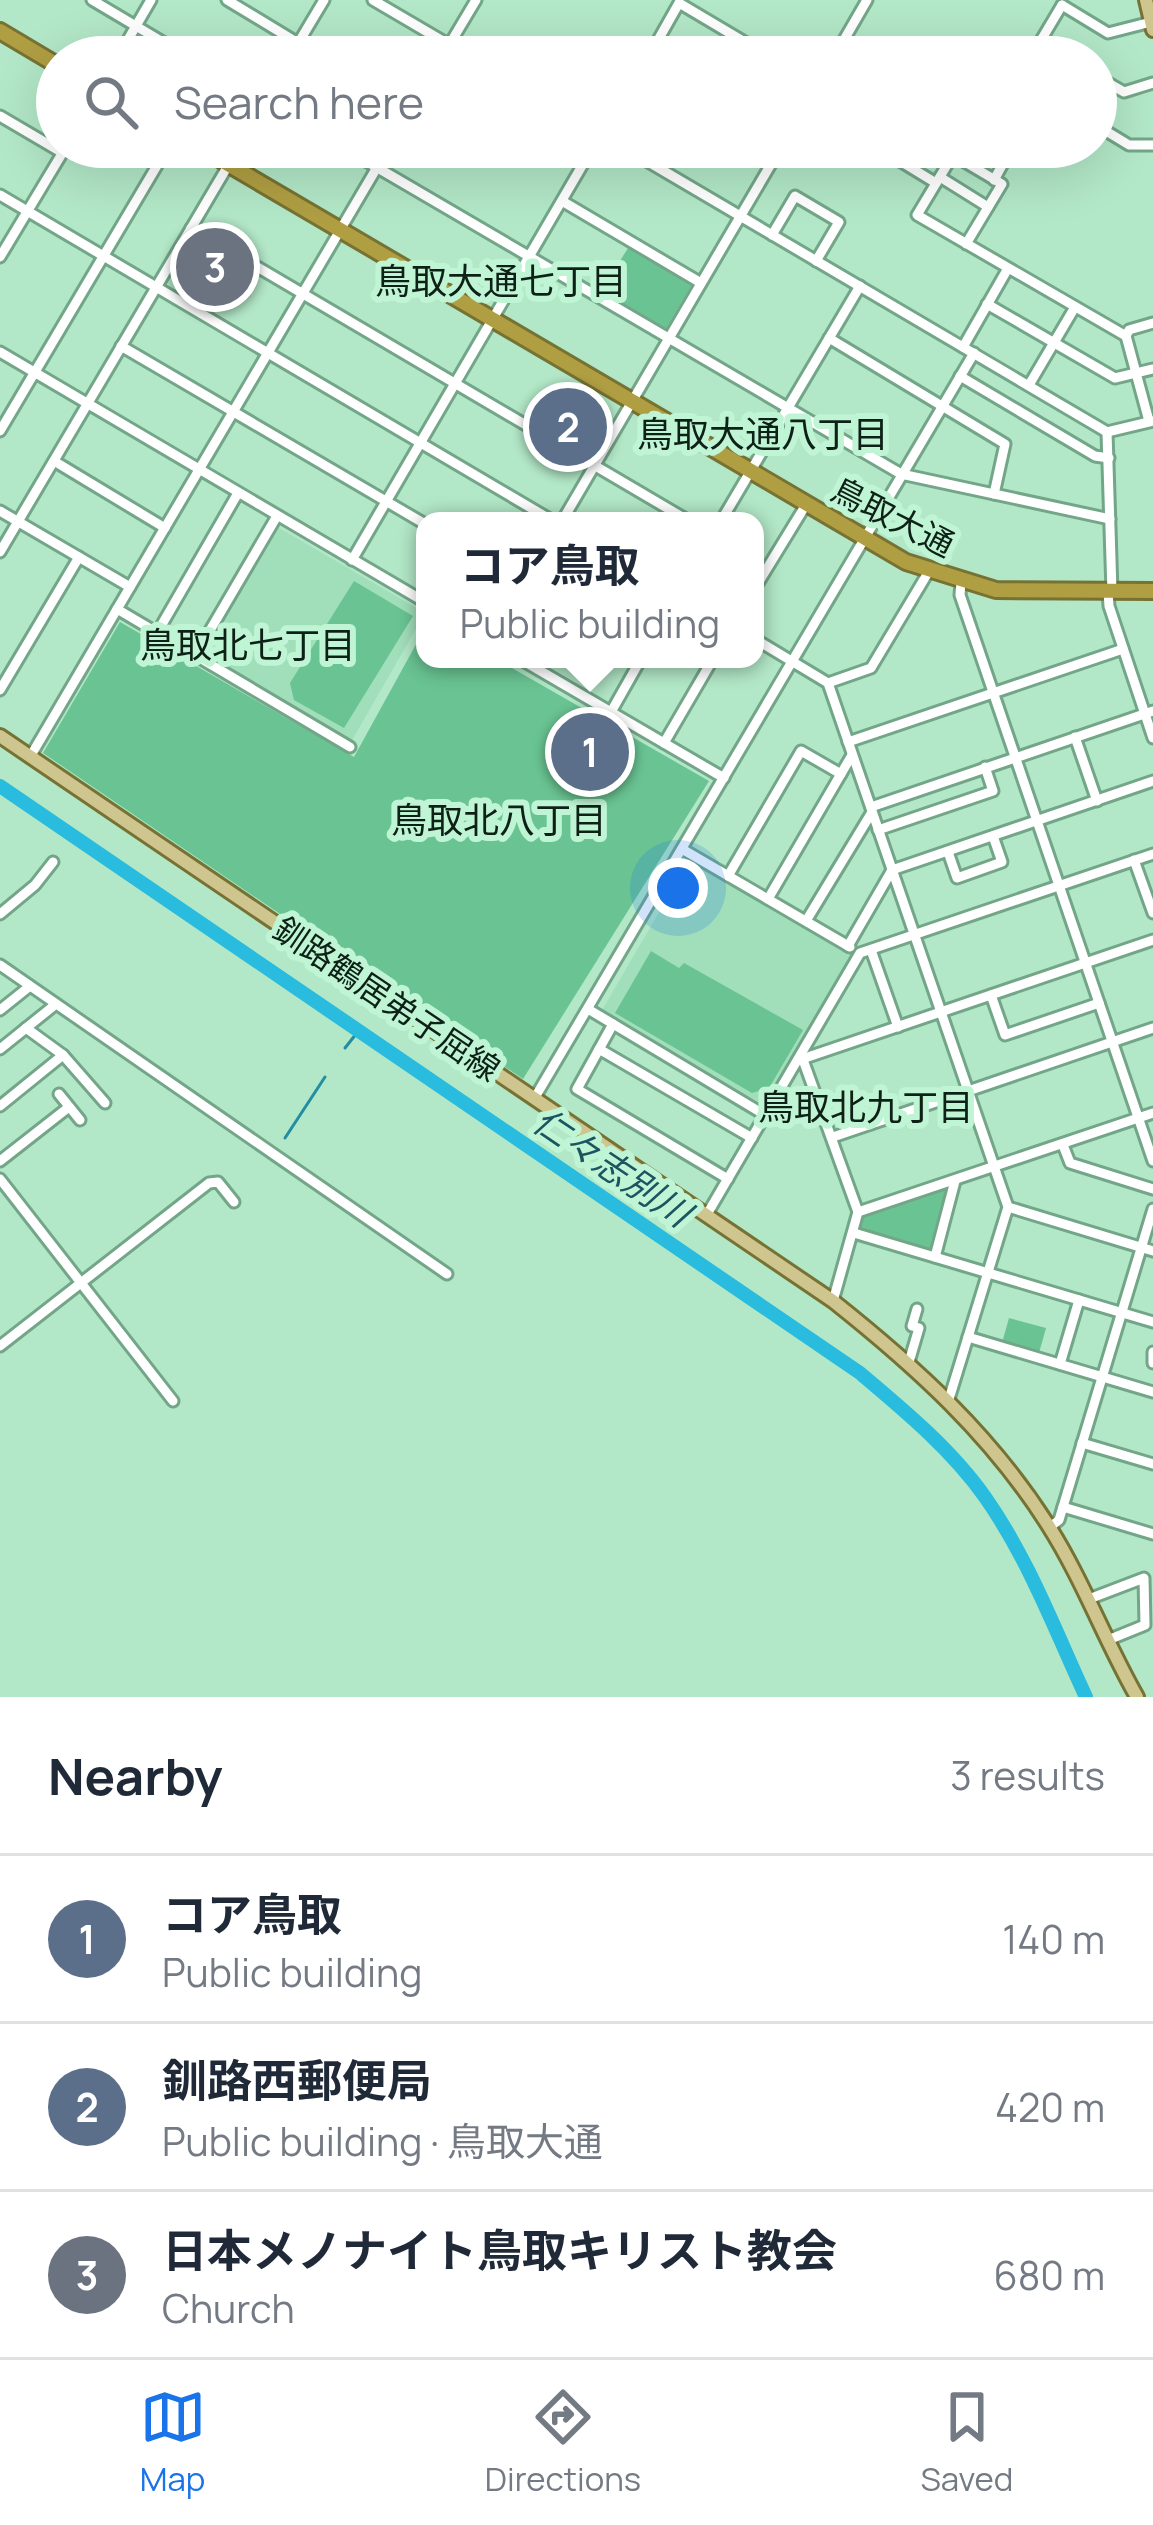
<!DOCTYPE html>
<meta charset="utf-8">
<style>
body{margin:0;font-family:Manrope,"Noto Sans JP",sans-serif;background:#f6f6f7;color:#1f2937}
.you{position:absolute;left:678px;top:888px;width:42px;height:42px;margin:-30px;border:9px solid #fff;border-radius:50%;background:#1a73e8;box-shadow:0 0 0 18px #1a73e833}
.badge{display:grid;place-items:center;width:78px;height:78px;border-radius:50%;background:#1a73e8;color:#fff;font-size:39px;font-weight:700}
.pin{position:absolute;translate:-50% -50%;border:6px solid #fff;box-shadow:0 3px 12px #0006}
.popup{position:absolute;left:416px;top:512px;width:348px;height:156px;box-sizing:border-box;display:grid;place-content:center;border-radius:24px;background:#fff;filter:drop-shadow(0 3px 9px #0005);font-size:39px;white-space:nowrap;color:#747a83}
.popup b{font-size:45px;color:#1f2937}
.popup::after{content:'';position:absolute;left:50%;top:100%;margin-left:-24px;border:24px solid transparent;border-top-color:#fff}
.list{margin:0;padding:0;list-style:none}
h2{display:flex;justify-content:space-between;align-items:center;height:156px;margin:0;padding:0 48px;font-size:51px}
h2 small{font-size:39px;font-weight:400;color:#747a83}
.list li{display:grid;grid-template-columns:78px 1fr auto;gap:36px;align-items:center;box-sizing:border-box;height:168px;padding:0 48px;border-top:3px solid #e0e1e3}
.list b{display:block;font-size:45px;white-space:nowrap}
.list p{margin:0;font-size:39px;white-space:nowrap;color:#747a83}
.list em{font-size:39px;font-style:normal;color:#747a83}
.icon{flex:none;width:66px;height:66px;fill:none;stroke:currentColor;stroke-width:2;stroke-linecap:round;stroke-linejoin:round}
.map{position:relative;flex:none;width:1153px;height:1697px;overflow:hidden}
.search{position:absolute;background:#fff;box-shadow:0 12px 48px #0002;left:36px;right:36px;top:36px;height:132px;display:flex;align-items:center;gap:30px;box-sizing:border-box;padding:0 42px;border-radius:66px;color:#747a83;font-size:45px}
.sheet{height:660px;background:#fff}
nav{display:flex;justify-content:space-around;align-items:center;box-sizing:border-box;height:168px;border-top:3px solid #e0e1e3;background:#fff;font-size:33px;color:#747a83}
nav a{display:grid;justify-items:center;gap:6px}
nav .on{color:#1a73e8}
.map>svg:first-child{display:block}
</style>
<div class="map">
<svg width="1153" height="1697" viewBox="0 0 1153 1697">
<rect width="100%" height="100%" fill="#b2e7c7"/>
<g fill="#a1deba">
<polygon points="274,525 425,613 351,742 201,654"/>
<polygon points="690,859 854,954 764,1105 601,1012"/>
</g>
<g fill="#69c392">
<polygon points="630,245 693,283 666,329 601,291"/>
<polygon points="354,581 413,616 344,728 294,700 290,683"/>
<polygon points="120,622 354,757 425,628 425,659 496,659 709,781 523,1079 43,753"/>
<polygon points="651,951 679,968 684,963 803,1030 769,1088 752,1093 615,1013"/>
<polygon points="951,1188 934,1253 860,1231 864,1215"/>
<polygon points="1009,1318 1046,1328 1039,1353 1002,1343"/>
</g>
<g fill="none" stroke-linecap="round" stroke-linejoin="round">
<g stroke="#218ea2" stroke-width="3">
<polyline points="345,1048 360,1029"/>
<polyline points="285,1138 325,1077"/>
</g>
<path stroke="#29bcde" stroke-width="14" d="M0,786L860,1373C904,1410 952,1450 985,1497C1028,1558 1055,1630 1086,1697"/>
<defs>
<g id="minor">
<polyline points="92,0 188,57"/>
<polyline points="227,0 298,43"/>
<polyline points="373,0 470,57"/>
<polyline points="1062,5 1108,33 1151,22"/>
<polyline points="1039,43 1064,57"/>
<polyline points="118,57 151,0"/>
<polyline points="290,57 324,0"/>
<polyline points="442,57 476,0"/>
<polyline points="666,57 653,49 679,3 770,57"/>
<polyline points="834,57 867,0"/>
<polyline points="1031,57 1062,5"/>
<polyline points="1096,76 1124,92 1153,83"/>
<polyline points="0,116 63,153"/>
<polyline points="1096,125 1129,145 1153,145"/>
<polyline points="342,147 901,474 1110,519"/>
<polyline points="623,147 1107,432 1153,421"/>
<polyline points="877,147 936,183"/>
<polyline points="940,177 988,207"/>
<polyline points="994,180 1012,147"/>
<polyline points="0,195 553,521"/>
<polyline points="562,201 701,283"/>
<polyline points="191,228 689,521"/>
<polyline points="772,235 795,196 839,222 816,261"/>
<polyline points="966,244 1002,184 953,155 917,215 1126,336 1129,330 1153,323"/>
<polyline points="0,257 66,147"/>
<polyline points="987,304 1115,378 1153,369"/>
<polyline points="1126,336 1149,421"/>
<polyline points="829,338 1005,444 994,494"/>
<polyline points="121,346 425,524"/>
<polyline points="963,347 1007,270"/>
<polyline points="0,352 425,602"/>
<polyline points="960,376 1095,456 1109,458"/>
<polyline points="1029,385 1075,307"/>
<polyline points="0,431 168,147"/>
<polyline points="1107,432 1112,592"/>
<polyline points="54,461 165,528"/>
<polyline points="0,511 130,587"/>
<polyline points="562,521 781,147"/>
<polyline points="721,521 860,286"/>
<polyline points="0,552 239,147"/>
<polyline points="352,560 593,147"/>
<polyline points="961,582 960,595 1153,1161"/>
<polyline points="755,588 807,503"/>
<polyline points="1108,592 1109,606 1153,738"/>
<polyline points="117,609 350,747"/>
<polyline points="157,633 238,493"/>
<polyline points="755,639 828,683 1008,1207 949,1399"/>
<polyline points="195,656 277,516"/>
<polyline points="520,659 724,778"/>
<polyline points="828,683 871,668 929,571"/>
<polyline points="0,690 79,557"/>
<polyline points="611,712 641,659"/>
<polyline points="1075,737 1097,801"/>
<polyline points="848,742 1123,649"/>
<polyline points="664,743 713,659"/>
<polyline points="30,757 389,147"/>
<polyline points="871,807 1153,711"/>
<polyline points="878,830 993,791 985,767"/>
<polyline points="682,849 850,947"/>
<polyline points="948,852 957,878 1002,862 993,836"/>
<polyline points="1134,860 1153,913"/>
<polyline points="728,876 801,751 841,774"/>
<polyline points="768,899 852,755"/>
<polyline points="0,914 35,885 53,862"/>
<polyline points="806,921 872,812"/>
<polyline points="848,946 892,870 1153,781"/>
<polyline points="871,950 898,1027"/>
<polyline points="0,965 447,1274"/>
<polyline points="991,995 1005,1035 1099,1003"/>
<polyline points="588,1009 765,1115"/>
<polyline points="0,1010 30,986"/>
<polyline points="613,1024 577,1089 728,1179"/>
<polyline points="26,1028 63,1055 105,1103"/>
<polyline points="0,1049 56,1004"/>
<polyline points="599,1049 752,1138"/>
<polyline points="802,1057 858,1212 833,1301"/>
<polyline points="805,1058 1153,940"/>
<polyline points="59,1094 80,1120"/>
<polyline points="534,1099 974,353"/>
<polyline points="0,1106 63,1055"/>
<polyline points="833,1137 1153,1028"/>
<polyline points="1063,1145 1070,1163 1153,1189"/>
<polyline points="0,1161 69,1107"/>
<polyline points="0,1179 173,1401"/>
<polyline points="1008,1207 1153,1251"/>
<polyline points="858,1212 1153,1113"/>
<polyline points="706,1216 860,953 1153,854"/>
<polyline points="854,1233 1153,1322"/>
<polyline points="935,1257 955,1181"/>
<polyline points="968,1337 1153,1392"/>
<polyline points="0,1346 209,1183 218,1182 234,1202"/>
<polyline points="1153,1352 1153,1363"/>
<polyline points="909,1362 919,1328 912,1326 917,1309"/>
<polyline points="1060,1364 1079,1300"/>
<polyline points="1082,1443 1153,1464"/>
<polyline points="1063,1507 1153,1534"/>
<polyline points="1050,1527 1059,1520 1153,1209"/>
<polyline points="1089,1599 1144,1578 1145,1625 1108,1640"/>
</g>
<g id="major">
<polyline points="1146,0 1153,30"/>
<path d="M0,736L833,1301C916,1367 991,1435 1048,1525C1083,1580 1105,1641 1137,1697"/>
</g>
<g id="highway">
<polyline points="0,31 57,65"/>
<polyline points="199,147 906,562 996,590 1153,591"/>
</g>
</defs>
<use href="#minor" stroke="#73a688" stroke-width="15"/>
<use href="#major" stroke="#767233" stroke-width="18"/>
<use href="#highway" stroke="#767233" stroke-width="20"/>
<use href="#minor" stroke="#fff" stroke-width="9"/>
<use href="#major" stroke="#cfc58e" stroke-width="12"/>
<use href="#highway" stroke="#af9e42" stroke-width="14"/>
</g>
<g text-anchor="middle" stroke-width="12" stroke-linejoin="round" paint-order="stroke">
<g font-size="33" fill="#0d2116" stroke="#bff4d4">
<text transform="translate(893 517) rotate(27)" y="12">鳥取大通</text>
<text transform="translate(387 999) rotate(34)" y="12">釧路鶴居弟子屈線</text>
</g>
<g font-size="36" fill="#0d2116" stroke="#bff4d4">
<text x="501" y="294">鳥取大通七丁目</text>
<text x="763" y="447">鳥取大通八丁目</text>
<text x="248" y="658">鳥取北七丁目</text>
<text x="499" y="833">鳥取北八丁目</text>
<text x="866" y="1120">鳥取北九丁目</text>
</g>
<g font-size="36" font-style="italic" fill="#1c5462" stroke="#bff4d4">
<text transform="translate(612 1167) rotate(34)" y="13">仁々志別川</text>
</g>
</g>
</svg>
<div class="you"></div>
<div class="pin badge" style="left:590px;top:752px;background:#5c6f8a">1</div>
<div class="popup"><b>コア鳥取</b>Public building</div>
<div class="pin badge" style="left:568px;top:427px;background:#5c6f8a">2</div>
<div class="pin badge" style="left:215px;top:267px;background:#6b7280">3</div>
<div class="search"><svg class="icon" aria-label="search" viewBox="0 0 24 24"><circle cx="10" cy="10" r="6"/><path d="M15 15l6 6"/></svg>Search here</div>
</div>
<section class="sheet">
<h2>Nearby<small>3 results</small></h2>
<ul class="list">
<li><span class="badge" style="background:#5c6f8a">1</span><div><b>コア鳥取</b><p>Public building</p></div><em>140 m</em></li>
<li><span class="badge" style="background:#5c6f8a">2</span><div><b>釧路西郵便局</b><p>Public building · 鳥取大通</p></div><em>420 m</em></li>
<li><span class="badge" style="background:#6b7280">3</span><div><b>日本メノナイト鳥取キリスト教会</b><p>Church</p></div><em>680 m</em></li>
</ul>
</section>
<nav>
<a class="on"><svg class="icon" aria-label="map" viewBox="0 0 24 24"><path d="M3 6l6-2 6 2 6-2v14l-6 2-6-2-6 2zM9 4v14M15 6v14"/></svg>Map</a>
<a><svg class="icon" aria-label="directions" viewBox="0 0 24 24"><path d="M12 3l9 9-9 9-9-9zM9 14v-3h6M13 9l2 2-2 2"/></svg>Directions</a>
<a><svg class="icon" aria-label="saved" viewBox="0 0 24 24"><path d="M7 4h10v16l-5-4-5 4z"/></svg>Saved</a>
</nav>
